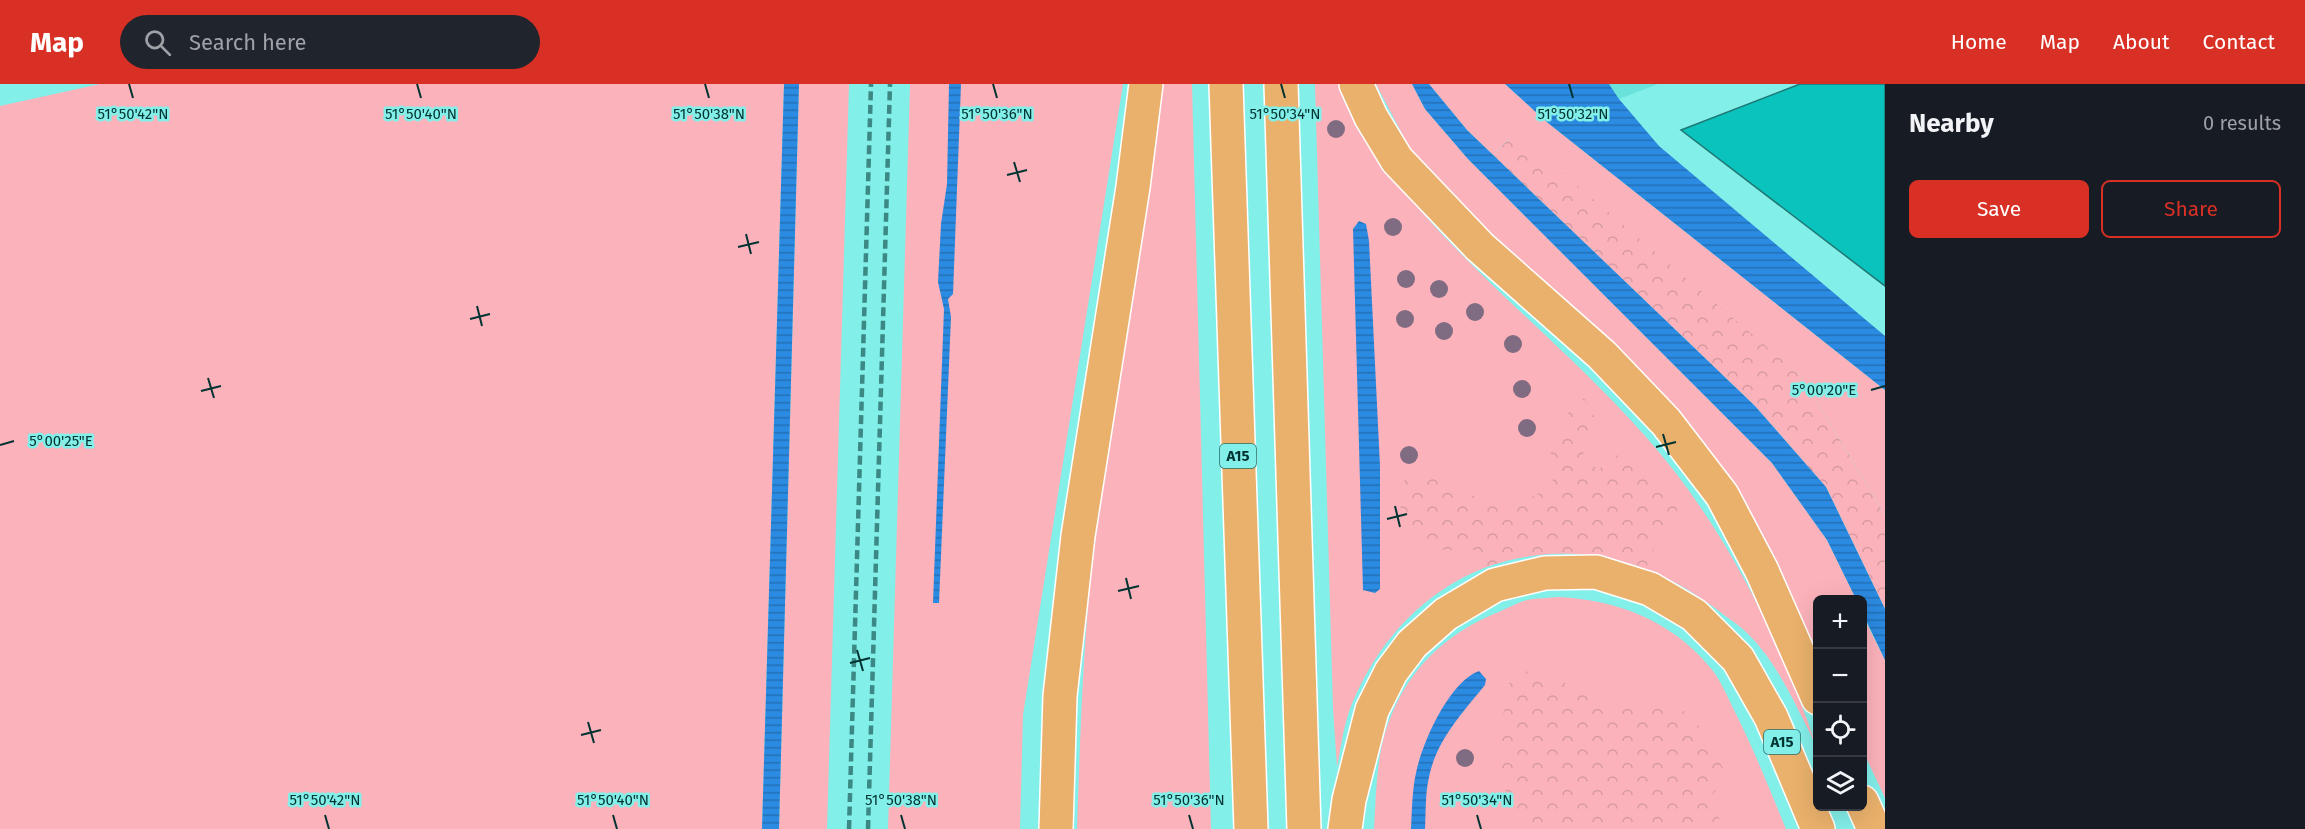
<!DOCTYPE html>
<meta charset="utf-8">
<style>
body{margin:0;font-family:"Fira Sans",sans-serif;background:#20242c;color:#f1f3f6}
.controls{position:absolute;right:18px;bottom:18px;display:grid;overflow:hidden;border-radius:9px;box-shadow:0 6px 24px #0002}
.controls button{width:54px;height:54px;display:grid;place-items:center;padding:0;border:0;border-bottom:2px solid #363941;background:#171b24;color:#f1f3f6;font:30px sans-serif}
.list{margin:0;padding:0;list-style:none}
h2{display:flex;justify-content:space-between;align-items:center;height:78px;margin:0;padding:0 24px;font-size:26px}
h2 small{font-size:20px;font-weight:400;color:#9ea1a6}
.actions{display:flex;gap:12px;padding:18px 24px}
.actions a{flex:1;padding:14px 0;border:2px solid #d93025;border-radius:9px;text-align:center;font-size:21px;color:#d93025}
.actions .main{background:#d93025;color:#fff}
.icon{flex:none;width:33px;height:33px;fill:none;stroke:currentColor;stroke-width:2;stroke-linecap:round;stroke-linejoin:round}
.map{position:relative;flex:none;width:1885px;height:745px;overflow:hidden}
header{display:flex;align-items:center;gap:36px;box-sizing:border-box;height:84px;padding:0 30px;background:#d93025;color:#fff}
header strong{font-size:28px}
nav{display:flex;gap:33px;margin-inline-start:auto;font-size:21px}
.search{width:420px;height:54px;background:#20242c;display:flex;align-items:center;gap:15px;box-sizing:border-box;padding:0 21px;border-radius:33px;color:#9ea1a6;font-size:22px}
main{display:flex}
aside{flex:1;background:#171b24}
.map>svg:first-child{display:block}
</style>
<header>
<strong>Map</strong>
<div class="search"><svg class="icon" aria-label="search" viewBox="0 0 24 24"><circle cx="10" cy="10" r="6"/><path d="M15 15l6 6"/></svg>Search here</div>
<nav><a>Home</a><a>Map</a><a>About</a><a>Contact</a></nav>
</header>
<main>
<div class="map">
<svg width="1885" height="745" viewBox="0 0 1885 745">
<defs>
<pattern id="forest-crowns" width="20" height="18" patternUnits="userSpaceOnUse" patternTransform="scale(1.5)"><rect width="20" height="18" fill="#fcb2bb"/><path d="M2 6a3 3 0 1 1 6 0M12 15a3 3 0 1 1 6 0" fill="none" stroke="#d69aa1"/></pattern>
<pattern id="water-rules" width="6" height="5" patternUnits="userSpaceOnUse" patternTransform="scale(1.5)"><rect width="6" height="5" fill="#2b8ae1"/><path d="M0 2.5h6" fill="none" stroke="#2271b7"/></pattern>
</defs>
<rect width="100%" height="100%" fill="#83efe9"/>
<polygon fill="#6ae2dc" points="1609,0 1658,0 1619,15"/>
<g fill="#fcb2bb">
<polygon points="100,0 784,0 762,745 0,745 0,22"/>
<polygon points="799,0 849,0 827,745 779,745"/>
<polygon points="910,0 1123,0 1023,631 1020,745 888,745"/>
<path d="M1162,0H1192L1211,745H1077C1080,655 1083,566 1092,477C1108,317 1137,159 1162,0Z"/>
<path d="M1315,0H1338C1354,44 1383,82 1413,118C1485,202 1573,270 1646,353C1724,441 1778,550 1816,661C1798,626 1778,580 1750,552C1740,541 1726,533 1715,524C1580,422 1412,467 1350,625C1343,644 1341,664 1337,683L1333,624Z"/>
<polygon points="1376,0 1412,0 1425,25 1468,75 1772,379 1827,456 1856,515 1818,516 1817,573 1731,406 1491,157 1410,65"/>
<polygon points="1429,0 1505,0 1548,39 1885,306 1885,431 1801,292 1509,55 1493,71 1467,46"/>
<path d="M1559,513C1616,516 1670,536 1708,581C1720,594 1727,612 1735,628C1754,666 1770,706 1786,745H1374C1376,713 1376,680 1385,649C1404,588 1443,550 1501,527C1510,523 1518,519 1527,516C1537,514 1549,514 1559,513Z"/>
<polygon points="1862,530 1885,576 1885,714 1863,667"/>
</g>
<g fill="url(#forest-crowns)">
<polygon points="1509,55 1559,86 1801,292 1885,431 1885,525 1826,403 1755,322 1493,71"/>
<path d="M1584,314L1600,343L1583,361L1584,382L1600,384L1620,369L1636,385L1662,397L1678,417L1676,437L1661,447L1646,484C1590,464 1542,465 1485,483L1476,466H1431L1401,447L1400,399L1422,387L1505,427L1553,402L1550,360L1565,332Z"/>
<polygon points="1535,582 1607,623 1649,616 1692,630 1728,693 1709,714 1725,745 1511,745 1520,733 1500,697 1505,602"/>
</g>
<g fill="url(#water-rules)">
<polygon points="784,0 799,0 779,745 762,745"/>
<polygon points="949,0 961,0 953,210 948,215 951,233 939,519 933,519 944,225 938,198 941,140 947,100"/>
<polygon points="1412,0 1429,0 1467,46 1755,322 1826,403 1885,525 1885,576 1863,530 1862,516 1856,515 1827,456 1772,379 1468,75 1425,25"/>
<polygon points="1505,0 1609,0 1619,15 1659,62 1885,252 1885,306 1548,39"/>
<polygon points="1359,137 1366,140 1369,157 1380,382 1380,505 1375,509 1363,506 1353,145"/>
<path d="M1479,587L1486,595L1485,601C1463,628 1436,657 1429,693C1425,710 1426,728 1425,745H1411C1412,727 1412,707 1416,689C1422,659 1449,598 1479,587Z"/>
</g>
<polygon fill="#0ac3bd" stroke="#1f7773" stroke-width="1.5" points="1800,0 1885,0 1885,202 1681,46"/>
<g fill="none" stroke-linecap="round" stroke-linejoin="round">
<defs>
<g id="highway">
<polyline points="1226,0 1251,745"/>
<polyline points="1281,0 1304,745"/>
<polyline points="1356,0 1371,33 1397,76 1480,163 1602,271 1666,338 1722,411 1762,487 1818,614"/>
<polyline points="1862,718 1874,745"/>
<polyline points="1056,745 1060,612 1078,452 1133,103 1146,0"/>
<polyline points="1345,745 1349,716 1372,626 1391,588 1412,560 1446,530 1495,501 1545,489 1596,488 1650,505 1694,531 1738,575 1771,633 1818,745"/>
</g>
</defs>
<use href="#highway" stroke="#fff" stroke-width="36"/>
<use href="#highway" stroke="#eab16c" stroke-width="33"/>
<g stroke="#3b8884" stroke-width="4.5" stroke-dasharray="9 4.5" stroke-linecap="butt">
<polyline points="849,745 871,0"/>
<polyline points="868,745 890,0"/>
</g>
</g>
<g fill="#806c82">
<circle cx="1336" cy="45" r="9"/>
<circle cx="1393" cy="143" r="9"/>
<circle cx="1406" cy="195" r="9"/>
<circle cx="1439" cy="205" r="9"/>
<circle cx="1475" cy="228" r="9"/>
<circle cx="1405" cy="235" r="9"/>
<circle cx="1444" cy="247" r="9"/>
<circle cx="1513" cy="260" r="9"/>
<circle cx="1522" cy="305" r="9"/>
<circle cx="1527" cy="344" r="9"/>
<circle cx="1409" cy="371" r="9"/>
<circle cx="1465" cy="674" r="9"/>
</g>
<path fill="none" stroke="#003331" stroke-width="2" d="M129,0L133,14M417,0L421,14M705,0L709,14M993,0L997,14M1281,0L1285,14M1569,0L1573,14M1014,78L1020,98M1007,91L1027,86M746,150L751,170M738,163L759,158M477,222L482,242M470,235L490,230M208,294L214,314M1871,306L1885,302M201,307L221,302M1663,350L1669,371M0,361L14,357M1656,363L1676,358M1395,422L1400,443M1387,435L1407,430M1126,494L1131,515M1118,507L1139,502M857,566L863,587M850,579L870,574M588,638L594,659M581,651L601,646M325,731L329,745M613,731L617,745M901,731L905,745M1189,731L1193,745M1477,731L1481,745"/>
<g text-anchor="middle" stroke-width="5" stroke-linejoin="round" paint-order="stroke">
<g fill="#83efe9" stroke="#276b68" stroke-width="1.5">
<rect x="1220" y="360" width="36" height="24" rx="4.5"/>
<rect x="1764" y="646" width="36" height="24" rx="4.5"/>
</g>
<g font-size="15" font-weight="bold" fill="#003331">
<text x="1238" y="377">A15</text>
<text x="1782" y="663">A15</text>
</g>
</g>
<g font-size="15" text-anchor="middle" fill="#003331" stroke="#83efe9" stroke-width="5" stroke-linejoin="round" paint-order="stroke">
<text x="133" y="35">51°50'42"N</text>
<text x="421" y="35">51°50'40"N</text>
<text x="709" y="35">51°50'38"N</text>
<text x="997" y="35">51°50'36"N</text>
<text x="1285" y="35">51°50'34"N</text>
<text x="1573" y="35">51°50'32"N</text>
<text x="1824" y="311">5°00'20"E</text>
<text x="61" y="362">5°00'25"E</text>
<text x="325" y="721">51°50'42"N</text>
<text x="613" y="721">51°50'40"N</text>
<text x="901" y="721">51°50'38"N</text>
<text x="1189" y="721">51°50'36"N</text>
<text x="1477" y="721">51°50'34"N</text>
</g>
</svg>
<div class="controls">
<button>+</button>
<button>−</button>
<button><svg class="icon" aria-label="locate" viewBox="0 0 24 24"><circle cx="12" cy="12" r="6"/><path d="M12 2v4M12 18v4M2 12h4M18 12h4"/></svg></button>
<button><svg class="icon" aria-label="layers" viewBox="0 0 24 24"><path d="M12 4l9 5-9 5-9-5zM3 14l9 5 9-5"/></svg></button>
</div>
</div>
<aside>
<h2>Nearby<small>0 results</small></h2>
<ul class="list">
</ul>
<div class="actions"><a class="main">Save</a><a>Share</a></div>
</aside>
</main>
